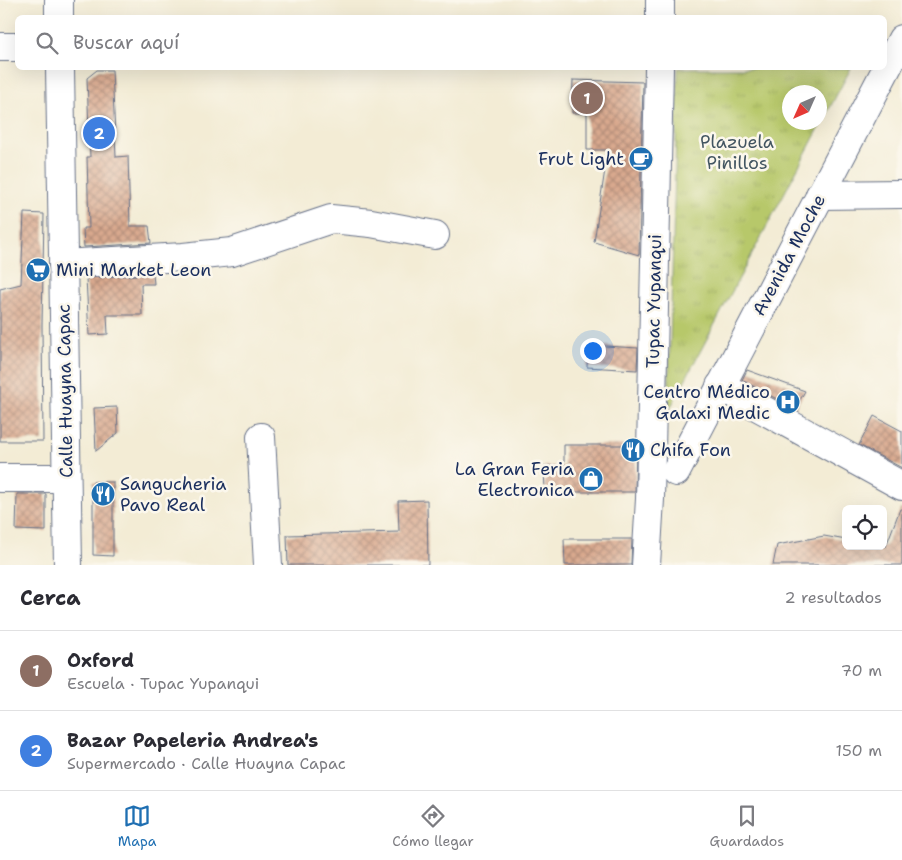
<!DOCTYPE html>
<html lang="es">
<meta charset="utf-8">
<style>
body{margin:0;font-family:"Shantell Sans",sans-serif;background:#f2f2f3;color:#2b2b33}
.controls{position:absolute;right:15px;bottom:15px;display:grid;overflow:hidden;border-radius:8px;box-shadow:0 5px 20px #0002}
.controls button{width:45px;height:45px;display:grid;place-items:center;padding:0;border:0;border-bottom:1px solid #e1e1e2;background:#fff;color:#2b2b33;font:25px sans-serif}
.compass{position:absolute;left:782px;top:85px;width:45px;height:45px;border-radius:50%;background:#fff;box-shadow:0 5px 20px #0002;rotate:225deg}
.you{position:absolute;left:592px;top:350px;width:18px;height:18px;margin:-12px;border:4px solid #fff;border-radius:50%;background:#1a73e8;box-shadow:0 0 0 8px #1a73e833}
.badge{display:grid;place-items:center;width:32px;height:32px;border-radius:50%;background:#1f6fb2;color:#fff;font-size:16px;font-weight:700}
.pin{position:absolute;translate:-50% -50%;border:2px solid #fff;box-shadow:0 1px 5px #0006}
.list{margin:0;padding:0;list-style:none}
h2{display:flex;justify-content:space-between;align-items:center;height:65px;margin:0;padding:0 20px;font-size:21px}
h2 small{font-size:16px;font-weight:400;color:#7c7c81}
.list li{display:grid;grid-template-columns:32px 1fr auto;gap:15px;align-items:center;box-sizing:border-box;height:80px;padding:0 20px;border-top:1px solid #e1e1e2}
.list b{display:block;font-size:19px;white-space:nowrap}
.list p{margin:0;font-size:16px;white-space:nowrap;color:#7c7c81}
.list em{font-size:16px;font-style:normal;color:#7c7c81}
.icon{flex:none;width:28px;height:28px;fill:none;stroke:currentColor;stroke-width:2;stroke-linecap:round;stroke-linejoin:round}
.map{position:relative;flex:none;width:902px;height:565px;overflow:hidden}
.search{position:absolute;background:#fff;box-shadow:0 5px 20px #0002;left:15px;right:15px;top:15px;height:55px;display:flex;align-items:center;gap:12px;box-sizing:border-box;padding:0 18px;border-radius:8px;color:#7c7c81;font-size:19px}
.sheet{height:225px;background:#fff}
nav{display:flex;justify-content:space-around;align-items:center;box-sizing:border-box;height:70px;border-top:1px solid #e1e1e2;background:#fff;font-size:14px;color:#7c7c81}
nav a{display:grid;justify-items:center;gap:2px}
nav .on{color:#1f6fb2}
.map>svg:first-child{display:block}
</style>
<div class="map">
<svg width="902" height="565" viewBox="0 0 902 565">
<defs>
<pattern id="park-tufts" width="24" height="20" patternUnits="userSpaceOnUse" patternTransform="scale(1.25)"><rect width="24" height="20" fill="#b7c86a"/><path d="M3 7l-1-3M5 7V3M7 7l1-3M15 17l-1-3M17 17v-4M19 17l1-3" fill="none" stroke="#9dac5e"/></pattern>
<pattern id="building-cross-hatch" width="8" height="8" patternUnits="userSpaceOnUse" patternTransform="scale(1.25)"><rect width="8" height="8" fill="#d9a98e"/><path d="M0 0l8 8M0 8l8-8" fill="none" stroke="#af8a77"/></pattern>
</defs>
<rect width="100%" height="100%" fill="#fbf7ec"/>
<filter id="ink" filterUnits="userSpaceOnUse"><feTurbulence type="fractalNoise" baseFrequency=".02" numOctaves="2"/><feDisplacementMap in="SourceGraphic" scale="10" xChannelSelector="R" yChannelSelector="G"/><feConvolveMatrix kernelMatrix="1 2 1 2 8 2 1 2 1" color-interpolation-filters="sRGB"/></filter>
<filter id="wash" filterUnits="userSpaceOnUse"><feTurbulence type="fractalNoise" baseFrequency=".0096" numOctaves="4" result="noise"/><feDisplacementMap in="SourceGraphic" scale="20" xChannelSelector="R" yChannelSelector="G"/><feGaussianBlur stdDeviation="1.12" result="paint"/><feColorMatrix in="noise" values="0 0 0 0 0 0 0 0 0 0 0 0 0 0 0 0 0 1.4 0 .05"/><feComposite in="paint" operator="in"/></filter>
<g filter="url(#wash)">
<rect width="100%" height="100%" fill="#f3ecd5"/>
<path fill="url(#park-tufts)" stroke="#697c64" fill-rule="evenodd" d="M678,68H851L668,412ZM790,92H820V122H790Z"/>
<g id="blocks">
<g fill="url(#building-cross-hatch)">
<polygon points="97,70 112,70 116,157 128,156 130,226 149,226 151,243 84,247 83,228 89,228 87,157 90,157 87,78"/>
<polygon points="573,80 643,82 639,255 594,242 608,150 587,150 587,113 572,113"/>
<polygon points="24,213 44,214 42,325 43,441 0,441 0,289 21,284"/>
<polygon points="153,274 154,284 141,284 142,315 107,315 108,334 89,335 86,278"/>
<polygon points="588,345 638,348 637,370 587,367"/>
<polygon points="747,370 805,391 795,409 742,380"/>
<polygon points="117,407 118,433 96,451 94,408"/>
<polygon points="874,416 902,431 902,468 859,445"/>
<polygon points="564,445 636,445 635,492 545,492 544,466 564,466"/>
<polygon points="93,482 113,482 113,556 93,555"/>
<polygon points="17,494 46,494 46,531 16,530"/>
<polygon points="427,500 428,565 288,565 287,535 399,532 398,501"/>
<polygon points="900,509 902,509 902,565 773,565 777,545 824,536 846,540 846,546 886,546"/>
<polygon points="564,539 632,539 631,565 565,565"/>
</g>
</g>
</g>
<g filter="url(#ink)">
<use href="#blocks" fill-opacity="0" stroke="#677188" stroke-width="1"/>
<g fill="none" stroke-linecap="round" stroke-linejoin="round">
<defs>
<g id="minor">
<polyline points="59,0 59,18"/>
<polyline points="660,18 660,0"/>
<polyline points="0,47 18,47"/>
<polyline points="60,68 68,565"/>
<polyline points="820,195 902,194"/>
<polyline points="63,264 183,257 232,252 331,219 371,223 435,235"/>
<polyline points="720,386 902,486"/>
<polyline points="261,437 268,565"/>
<polyline points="676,472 902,39"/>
<polyline points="0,478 66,478"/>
<polyline points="646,565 650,499 659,68"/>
</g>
</defs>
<use href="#minor" stroke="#677188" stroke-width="30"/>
<use href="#minor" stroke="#fff" stroke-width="28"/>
</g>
</g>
<defs>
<symbol id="cafe-disc" viewBox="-11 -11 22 22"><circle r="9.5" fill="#1f6fb2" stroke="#fbf7ec"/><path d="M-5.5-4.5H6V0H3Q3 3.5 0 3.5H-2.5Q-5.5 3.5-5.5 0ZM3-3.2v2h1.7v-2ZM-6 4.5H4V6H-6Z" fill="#fff"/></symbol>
<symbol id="supermarket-disc" viewBox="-11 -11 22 22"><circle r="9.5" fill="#1f6fb2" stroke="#fbf7ec"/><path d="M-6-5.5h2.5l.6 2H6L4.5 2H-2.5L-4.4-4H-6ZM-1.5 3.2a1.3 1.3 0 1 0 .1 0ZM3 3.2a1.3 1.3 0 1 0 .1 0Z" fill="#fff"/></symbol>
<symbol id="hospital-disc" viewBox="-11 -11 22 22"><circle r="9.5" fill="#1f6fb2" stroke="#fbf7ec"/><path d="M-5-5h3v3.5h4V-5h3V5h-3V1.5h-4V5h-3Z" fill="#fff"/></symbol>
<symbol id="restaurant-disc" viewBox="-11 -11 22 22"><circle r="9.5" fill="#1f6fb2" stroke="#fbf7ec"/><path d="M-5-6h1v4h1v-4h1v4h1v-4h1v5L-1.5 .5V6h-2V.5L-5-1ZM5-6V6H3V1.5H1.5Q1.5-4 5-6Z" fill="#fff"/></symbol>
<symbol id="shop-disc" viewBox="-11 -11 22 22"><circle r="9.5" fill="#1f6fb2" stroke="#fbf7ec"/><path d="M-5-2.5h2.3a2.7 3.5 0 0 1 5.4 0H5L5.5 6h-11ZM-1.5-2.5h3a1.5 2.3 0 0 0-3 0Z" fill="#fff"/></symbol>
</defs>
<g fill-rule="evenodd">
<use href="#cafe-disc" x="627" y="145" width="28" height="28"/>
<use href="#supermarket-disc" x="24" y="256" width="28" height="28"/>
<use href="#hospital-disc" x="774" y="388" width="28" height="28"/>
<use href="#restaurant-disc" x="619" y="436" width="28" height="28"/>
<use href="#shop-disc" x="577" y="465" width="28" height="28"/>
<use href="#restaurant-disc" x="89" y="480" width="28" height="28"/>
</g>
<g text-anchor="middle" stroke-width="5" stroke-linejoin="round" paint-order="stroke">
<g font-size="18" fill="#425561" stroke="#fbf7ec">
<text x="737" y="148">Plazuela<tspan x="737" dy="21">Pinillos</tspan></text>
</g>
<g font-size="18" fill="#1b2f5e" stroke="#fbf7ec" text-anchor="end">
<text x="624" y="165">Frut Light</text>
<text x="56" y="276" text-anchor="start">Mini Market Leon</text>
<text x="770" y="398">Centro Médico<tspan x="770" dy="21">Galaxi Medic</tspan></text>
<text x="650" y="456" text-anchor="start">Chifa Fon</text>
<text x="574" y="475">La Gran Feria<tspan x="574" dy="21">Electronica</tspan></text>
<text x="120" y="490" text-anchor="start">Sangucheria<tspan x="120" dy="21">Pavo Real</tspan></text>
</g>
<g font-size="18" fill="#1b2f5e" stroke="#fbf7ec">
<text transform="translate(789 255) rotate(-62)" y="6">Avenida Moche</text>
<text transform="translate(654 301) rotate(-89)" y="6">Tupac Yupanqui</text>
<text transform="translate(65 391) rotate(-91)" y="6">Calle Huayna Capac</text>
</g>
</g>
</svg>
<div class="controls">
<button><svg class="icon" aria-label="locate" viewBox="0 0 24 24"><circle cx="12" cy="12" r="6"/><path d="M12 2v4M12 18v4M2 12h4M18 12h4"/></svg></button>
</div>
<svg class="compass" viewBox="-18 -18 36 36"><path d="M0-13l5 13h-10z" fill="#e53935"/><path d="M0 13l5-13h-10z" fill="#7c7c81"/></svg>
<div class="you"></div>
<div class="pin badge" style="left:587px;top:98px;background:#8d6e63">1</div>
<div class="pin badge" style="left:99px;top:133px;background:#3f7fe0">2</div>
<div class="search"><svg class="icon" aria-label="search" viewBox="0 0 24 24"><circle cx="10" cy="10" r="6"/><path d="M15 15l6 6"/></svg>Buscar aquí</div>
</div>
<section class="sheet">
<h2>Cerca<small>2 resultados</small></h2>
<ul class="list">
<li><span class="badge" style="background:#8d6e63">1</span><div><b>Oxford</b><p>Escuela · Tupac Yupanqui</p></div><em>70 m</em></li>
<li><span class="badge" style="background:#3f7fe0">2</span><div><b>Bazar Papeleria Andrea's</b><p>Supermercado · Calle Huayna Capac</p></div><em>150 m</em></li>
</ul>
</section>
<nav>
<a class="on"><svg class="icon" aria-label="map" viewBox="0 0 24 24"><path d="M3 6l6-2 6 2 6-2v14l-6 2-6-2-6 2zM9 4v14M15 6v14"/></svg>Mapa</a>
<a><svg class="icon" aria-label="directions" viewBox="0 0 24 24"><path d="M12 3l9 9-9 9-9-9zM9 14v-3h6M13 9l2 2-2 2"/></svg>Cómo llegar</a>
<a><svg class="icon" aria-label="saved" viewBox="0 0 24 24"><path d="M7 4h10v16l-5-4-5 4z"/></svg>Guardados</a>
</nav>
